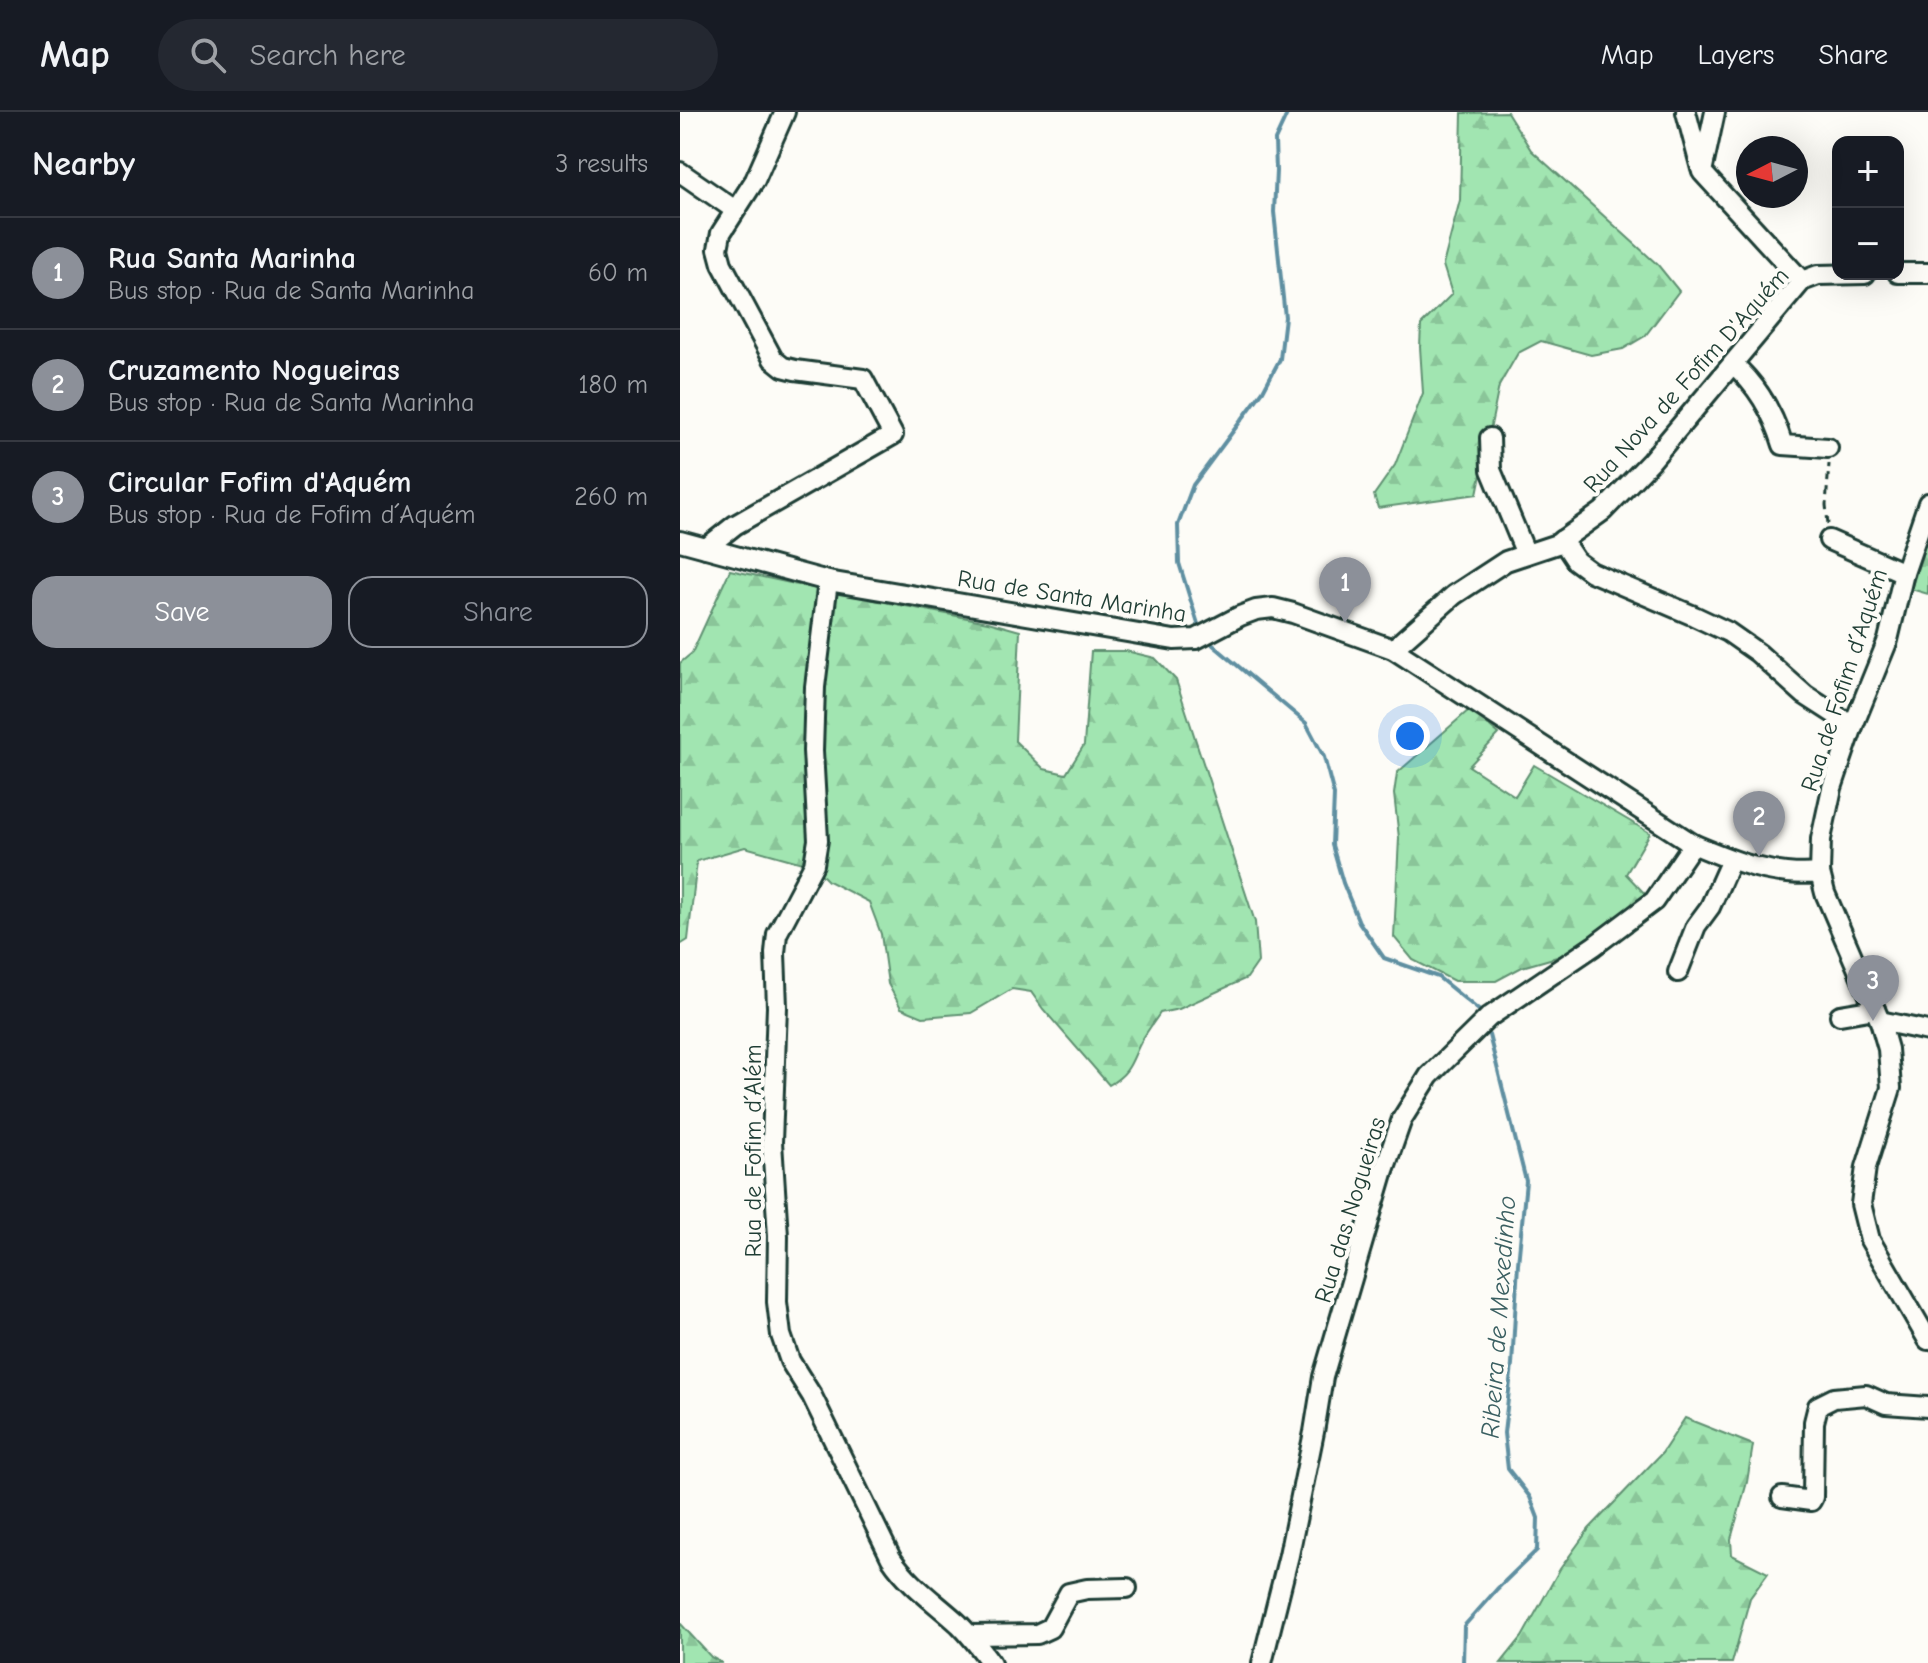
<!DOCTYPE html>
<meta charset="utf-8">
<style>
body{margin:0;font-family:"Comic Neue",sans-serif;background:#242831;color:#f1f3f6}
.controls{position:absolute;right:24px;top:24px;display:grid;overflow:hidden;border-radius:16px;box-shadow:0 8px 32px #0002}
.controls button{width:72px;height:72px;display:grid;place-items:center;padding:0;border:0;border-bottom:2px solid #363941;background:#171b24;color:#f1f3f6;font:40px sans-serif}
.compass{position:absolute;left:1056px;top:24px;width:72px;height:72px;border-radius:50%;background:#171b24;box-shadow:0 8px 32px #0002;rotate:264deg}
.you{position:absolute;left:730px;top:624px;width:28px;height:28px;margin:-20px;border:6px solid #fff;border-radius:50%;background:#1a73e8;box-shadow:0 0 0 12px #1a73e833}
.badge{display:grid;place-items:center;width:52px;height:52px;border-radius:50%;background:#8c9099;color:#fff;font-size:26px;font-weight:700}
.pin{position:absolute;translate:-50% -66px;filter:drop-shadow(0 2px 4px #0008)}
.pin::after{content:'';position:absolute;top:42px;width:28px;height:24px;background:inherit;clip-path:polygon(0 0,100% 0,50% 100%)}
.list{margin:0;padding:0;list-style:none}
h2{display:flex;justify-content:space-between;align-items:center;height:104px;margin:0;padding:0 32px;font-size:34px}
h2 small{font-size:26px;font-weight:400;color:#9ea1a6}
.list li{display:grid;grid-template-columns:52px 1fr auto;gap:24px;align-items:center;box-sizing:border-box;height:112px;padding:0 32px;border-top:2px solid #363941}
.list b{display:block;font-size:30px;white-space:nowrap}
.list p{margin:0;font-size:26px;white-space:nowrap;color:#9ea1a6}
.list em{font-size:26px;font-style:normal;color:#9ea1a6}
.actions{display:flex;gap:16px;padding:24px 32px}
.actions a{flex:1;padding:18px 0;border:2px solid #8c9099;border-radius:24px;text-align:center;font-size:28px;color:#8c9099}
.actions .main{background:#8c9099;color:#fff}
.icon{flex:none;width:44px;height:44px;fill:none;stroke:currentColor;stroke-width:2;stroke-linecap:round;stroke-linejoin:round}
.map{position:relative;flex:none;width:1248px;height:1551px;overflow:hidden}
header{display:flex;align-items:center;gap:48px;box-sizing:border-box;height:112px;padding:0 40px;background:#171b24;border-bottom:2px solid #363941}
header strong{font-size:38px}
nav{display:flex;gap:44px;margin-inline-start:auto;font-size:28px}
.search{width:560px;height:72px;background:#242831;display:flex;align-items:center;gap:20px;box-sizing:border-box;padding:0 28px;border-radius:44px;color:#9ea1a6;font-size:30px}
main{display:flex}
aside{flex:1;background:#171b24}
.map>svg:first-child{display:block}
</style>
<header>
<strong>Map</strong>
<div class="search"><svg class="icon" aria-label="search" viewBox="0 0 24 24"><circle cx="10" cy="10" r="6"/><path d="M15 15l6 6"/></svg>Search here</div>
<nav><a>Map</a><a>Layers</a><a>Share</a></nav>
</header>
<main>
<aside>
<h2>Nearby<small>3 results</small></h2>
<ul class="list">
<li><span class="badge">1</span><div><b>Rua Santa Marinha</b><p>Bus stop · Rua de Santa Marinha</p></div><em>60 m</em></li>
<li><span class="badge">2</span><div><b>Cruzamento Nogueiras</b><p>Bus stop · Rua de Santa Marinha</p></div><em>180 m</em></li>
<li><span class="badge">3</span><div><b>Circular Fofim d'Aquém</b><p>Bus stop · Rua de Fofim d´Aquém</p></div><em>260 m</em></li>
</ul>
<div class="actions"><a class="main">Save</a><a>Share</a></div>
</aside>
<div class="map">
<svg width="1248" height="1551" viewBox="0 0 1248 1551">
<defs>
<pattern id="forest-firs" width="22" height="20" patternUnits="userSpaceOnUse" patternTransform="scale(2)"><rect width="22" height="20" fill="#a1e5b1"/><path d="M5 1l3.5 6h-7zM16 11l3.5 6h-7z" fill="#8ac599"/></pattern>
</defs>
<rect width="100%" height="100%" fill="#fdfcf7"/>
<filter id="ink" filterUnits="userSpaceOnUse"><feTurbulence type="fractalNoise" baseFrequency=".0125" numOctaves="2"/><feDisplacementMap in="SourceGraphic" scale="16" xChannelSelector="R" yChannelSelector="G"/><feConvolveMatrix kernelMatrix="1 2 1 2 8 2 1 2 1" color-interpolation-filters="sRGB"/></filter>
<g filter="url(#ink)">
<g fill="url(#forest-firs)" stroke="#609172" stroke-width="2">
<polygon points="827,0 851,38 978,153 999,179 965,224 943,237 911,243 861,229 838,241 819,274 797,382 698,396 694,383 715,353 743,281 740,235 741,213 772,182 763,153 780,88 782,1"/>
<polygon points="1248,424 1248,482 1231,477"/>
<path d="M50,458L138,477L308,510L340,519L335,629L364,657L386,662L404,633L411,539H446L475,546L496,568L575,810L578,850L567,866L499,897L480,901C474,910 468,918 462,928C451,948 452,960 429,973L363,897L351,880L332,877L291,901L243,905L221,896L208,872L201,822L189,790L148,769L133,754L65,735L17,749L8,828L0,833V551L12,541Z"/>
<polygon points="790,597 819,622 789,654 835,684 854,653 970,721 946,762 968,785 940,802 884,843 842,855 816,869 774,869 733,848 714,825 719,726 714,682 717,661"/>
<polygon points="1005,1306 1073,1333 1067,1370 1051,1427 1052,1443 1088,1461 1070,1486 1052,1551 821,1551 842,1525 880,1457 909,1417 982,1341"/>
<polygon points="0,1511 31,1545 42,1551 0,1551"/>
</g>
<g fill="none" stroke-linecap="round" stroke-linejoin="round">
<g stroke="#5f8fa1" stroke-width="4">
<polyline points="518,512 499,451 498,413 513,373 583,279 600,247 605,205 594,100 596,59 595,28 608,0"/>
<polyline points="533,533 626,611 644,645 654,683 652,733 663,771 679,810 704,846 758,865 801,900"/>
<polyline points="783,1551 784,1514 817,1477 857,1438 858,1406 850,1385 828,1357 824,1321 832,1253 838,1152 846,1069 809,923"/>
</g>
<defs>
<g id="minor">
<polyline points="1006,0 1021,57"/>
<polyline points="1035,0 1022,60 1122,169"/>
<polyline points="0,60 55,98"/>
<polyline points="1218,161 1248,161"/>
<path d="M1053,252C1078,274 1093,300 1103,333L1148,336"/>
<polyline points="810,326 811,358 846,442"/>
<polyline points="1248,391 1224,461 1208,528 1173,614 1152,676 1141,727 1140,761 1145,781 1200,909 1208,937 1211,976 1186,1055 1181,1092 1190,1128 1248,1228"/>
<polyline points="882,428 896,449 911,460 1014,504 1048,520 1078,541 1125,583 1173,614"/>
<polyline points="1149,428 1224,461"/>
<path d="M0,429L148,469L494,528L516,527L560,504L576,498L593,496L613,501L713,537L1013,732C1053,749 1095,766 1140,761"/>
<polyline points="26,436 55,413 213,323 183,267 115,258 103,255 93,247 42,152 38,137 41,121 75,68 105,0"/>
<path d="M148,469L135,575L133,639L138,728L134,752L97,822L95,841L97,895L92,1030L98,1124L97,1190L101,1223L110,1249L132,1284L211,1446C229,1473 255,1490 279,1512C291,1524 301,1537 311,1551"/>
<polyline points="713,537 774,483 826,449 877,432 923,399 971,349 1122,169 1138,163 1185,162"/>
<polyline points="998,860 1016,814 1030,795 1051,748"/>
<polyline points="1160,903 1195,897"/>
<polyline points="1200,909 1248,919"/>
<polyline points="1102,1385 1131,1389 1133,1385 1134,1310 1138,1294 1154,1286 1186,1283 1206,1292 1248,1295"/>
<polyline points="290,1523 357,1522 370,1516 389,1481 407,1477 447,1476"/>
<polyline points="582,1551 609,1443 634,1320 643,1265 703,1061 722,1007 749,964 809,905 914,834 974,789 1013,732"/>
</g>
</defs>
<use href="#minor" stroke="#1f3d34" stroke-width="24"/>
<polyline stroke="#1f3d34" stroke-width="3" stroke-dasharray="8 6" stroke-linecap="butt" points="1148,412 1146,393 1149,352"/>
<use href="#minor" stroke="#fdfcf7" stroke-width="18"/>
</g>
</g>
<g text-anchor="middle" stroke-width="8" stroke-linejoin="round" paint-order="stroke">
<g font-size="24" fill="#1f3d34" stroke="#fdfcf7">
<text transform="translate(1006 268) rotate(-48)" y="8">Rua Nova de Fofim D'Aquém</text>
<text transform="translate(392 484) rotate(9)" y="8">Rua de Santa Marinha</text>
<text transform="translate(1164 568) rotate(-72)" y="8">Rua de Fofim d´Aquém</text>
<text transform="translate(73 1039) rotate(-90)" y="8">Rua de Fofim d´Além</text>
<text transform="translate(670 1098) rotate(-73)" y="8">Rua das Nogueiras</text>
</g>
<g font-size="26" font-style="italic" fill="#3a5f61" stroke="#fdfcf7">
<text transform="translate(818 1205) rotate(-86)" y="9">Ribeira de Mexedinho</text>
</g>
</g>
</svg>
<div class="controls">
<button>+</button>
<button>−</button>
</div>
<svg class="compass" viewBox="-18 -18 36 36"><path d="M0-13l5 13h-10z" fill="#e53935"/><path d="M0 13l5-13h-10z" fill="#9ea1a6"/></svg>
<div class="you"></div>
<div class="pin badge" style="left:665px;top:511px">1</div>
<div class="pin badge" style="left:1079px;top:745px">2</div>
<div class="pin badge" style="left:1193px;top:909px">3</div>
</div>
</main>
